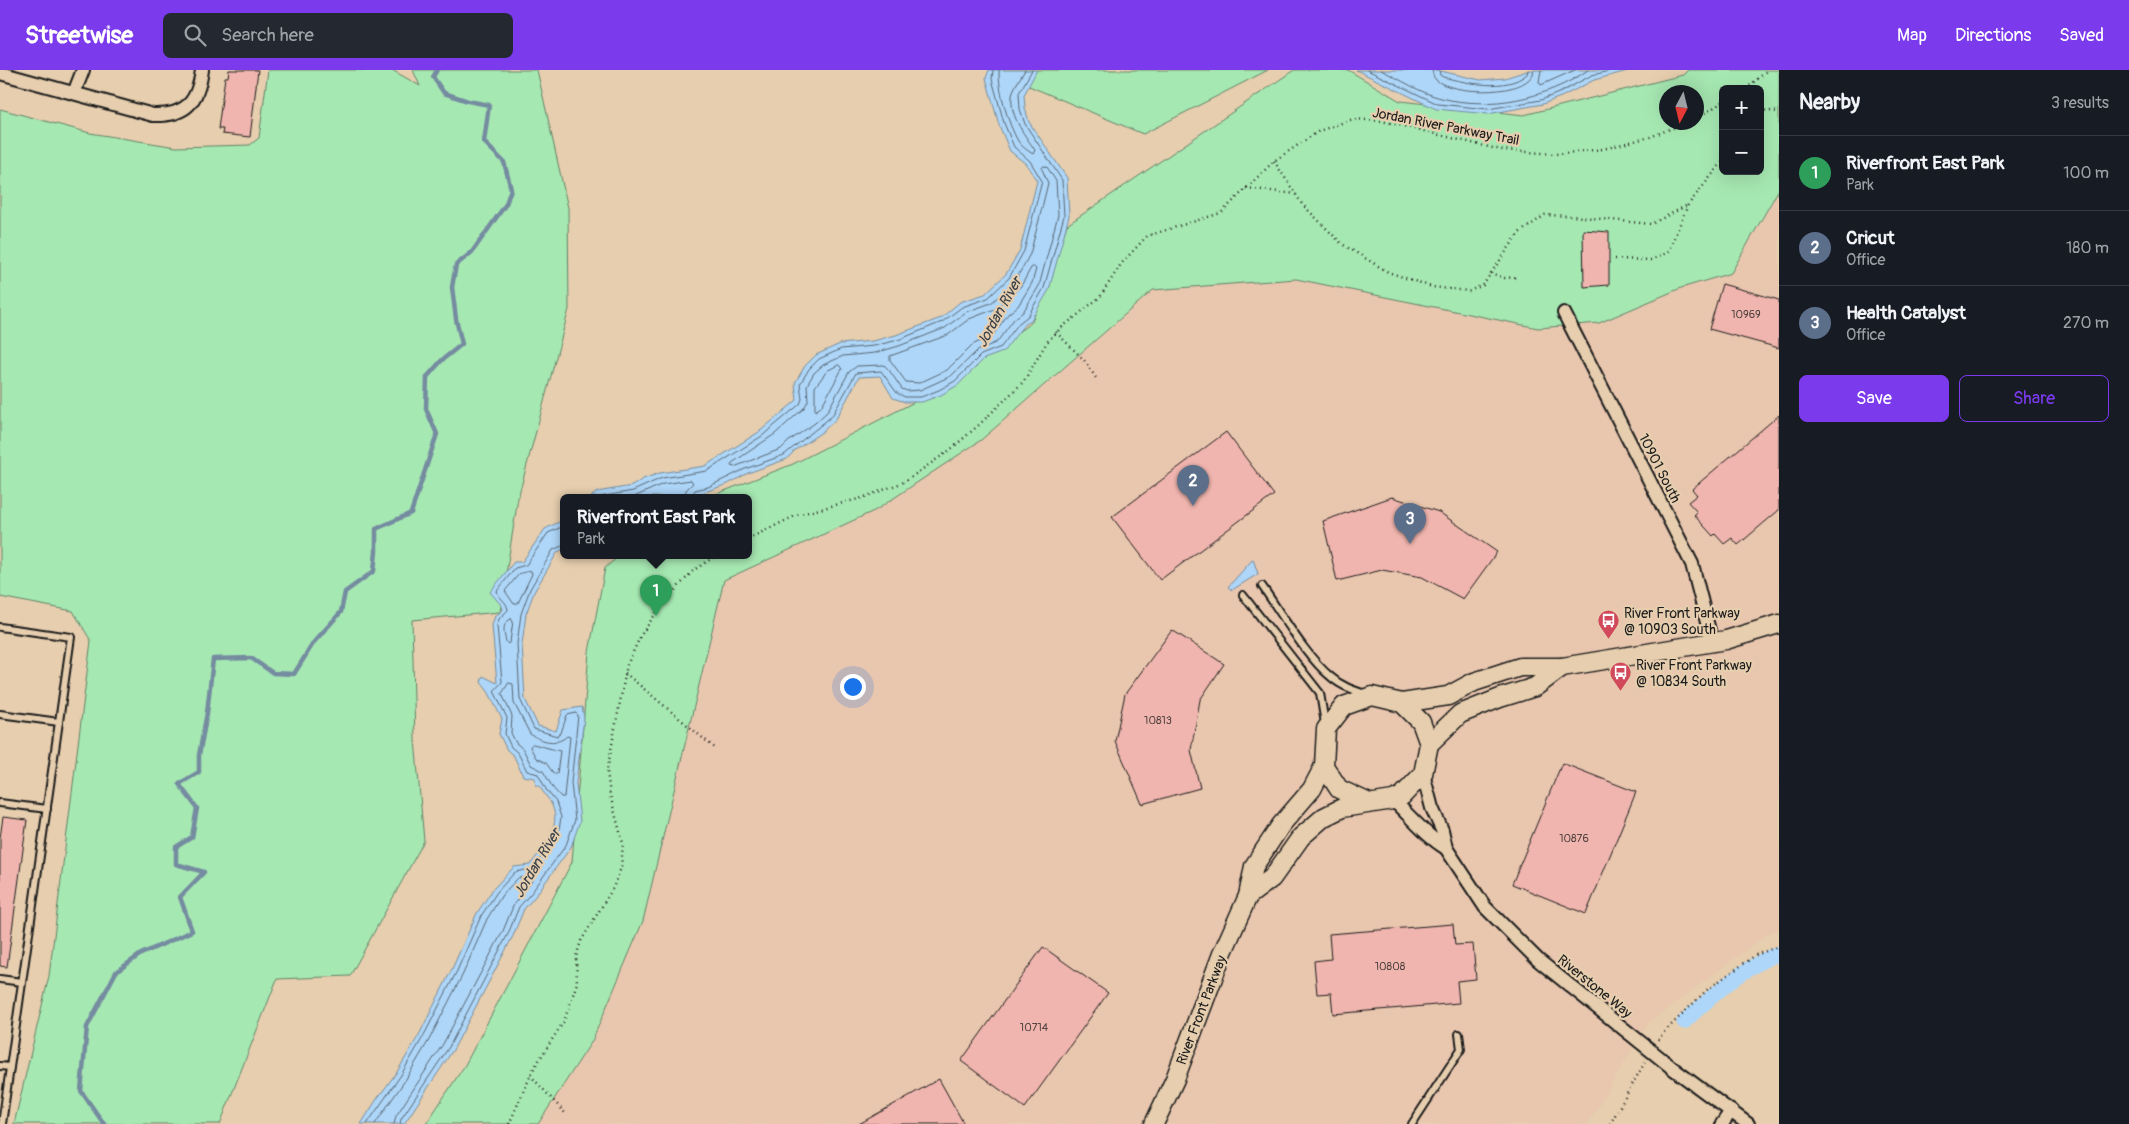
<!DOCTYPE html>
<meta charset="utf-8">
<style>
body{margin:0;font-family:Pangolin,sans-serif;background:#242831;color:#f1f3f6}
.controls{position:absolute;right:15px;top:15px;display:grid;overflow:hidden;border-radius:8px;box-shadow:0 5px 20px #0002}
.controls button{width:45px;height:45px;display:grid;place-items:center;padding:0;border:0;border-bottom:1px solid #363941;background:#171b24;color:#f1f3f6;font:25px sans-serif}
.compass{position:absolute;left:1659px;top:15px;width:45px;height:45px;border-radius:50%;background:#171b24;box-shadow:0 5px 20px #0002;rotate:187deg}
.you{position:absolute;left:852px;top:616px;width:18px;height:18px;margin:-12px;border:4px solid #fff;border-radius:50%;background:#1a73e8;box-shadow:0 0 0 8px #1a73e833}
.badge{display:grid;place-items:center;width:32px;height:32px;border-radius:50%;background:#7c3aed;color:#fff;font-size:16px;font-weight:700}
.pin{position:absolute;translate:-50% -41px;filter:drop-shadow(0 1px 2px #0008)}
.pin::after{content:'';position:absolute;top:26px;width:18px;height:15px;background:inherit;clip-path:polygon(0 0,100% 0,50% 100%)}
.popup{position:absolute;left:560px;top:424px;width:192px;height:65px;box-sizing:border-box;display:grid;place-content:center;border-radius:8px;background:#171b24;filter:drop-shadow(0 1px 4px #0005);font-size:16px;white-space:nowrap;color:#9ea1a6}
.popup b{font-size:19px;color:#f1f3f6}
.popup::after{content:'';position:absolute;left:50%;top:100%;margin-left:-10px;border:10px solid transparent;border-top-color:#171b24}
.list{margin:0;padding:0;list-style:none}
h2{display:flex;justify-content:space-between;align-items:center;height:65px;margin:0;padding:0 20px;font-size:21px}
h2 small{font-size:16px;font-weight:400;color:#9ea1a6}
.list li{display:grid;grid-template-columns:32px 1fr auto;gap:15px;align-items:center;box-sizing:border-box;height:75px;padding:0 20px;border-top:1px solid #363941}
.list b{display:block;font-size:19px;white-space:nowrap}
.list p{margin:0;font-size:16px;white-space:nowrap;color:#9ea1a6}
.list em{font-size:16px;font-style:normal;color:#9ea1a6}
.actions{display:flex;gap:10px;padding:15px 20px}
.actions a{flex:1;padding:11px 0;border:1px solid #7c3aed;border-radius:8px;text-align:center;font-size:18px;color:#7c3aed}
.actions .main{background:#7c3aed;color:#fff}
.icon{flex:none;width:28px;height:28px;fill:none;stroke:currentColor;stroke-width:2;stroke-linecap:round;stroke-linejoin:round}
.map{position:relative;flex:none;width:1779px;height:1054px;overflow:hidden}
header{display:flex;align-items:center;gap:30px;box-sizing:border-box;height:70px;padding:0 25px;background:#7c3aed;color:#fff}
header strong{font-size:24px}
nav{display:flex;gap:28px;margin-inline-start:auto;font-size:18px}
.search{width:350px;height:45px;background:#242831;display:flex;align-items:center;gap:12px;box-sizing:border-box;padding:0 18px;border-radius:8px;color:#9ea1a6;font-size:19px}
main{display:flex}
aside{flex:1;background:#171b24}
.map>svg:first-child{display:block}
</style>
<header>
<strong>Streetwise</strong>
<div class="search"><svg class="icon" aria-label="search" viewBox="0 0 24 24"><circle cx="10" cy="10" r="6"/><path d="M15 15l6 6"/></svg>Search here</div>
<nav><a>Map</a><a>Directions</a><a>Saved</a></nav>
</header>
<main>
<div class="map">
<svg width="1779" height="1054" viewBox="0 0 1779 1054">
<rect width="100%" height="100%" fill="#e6ceae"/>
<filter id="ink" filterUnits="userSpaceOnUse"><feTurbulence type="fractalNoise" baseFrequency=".02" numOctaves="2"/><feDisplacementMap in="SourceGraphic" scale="10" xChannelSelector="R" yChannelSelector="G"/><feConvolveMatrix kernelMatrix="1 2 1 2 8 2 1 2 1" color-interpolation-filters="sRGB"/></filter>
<g filter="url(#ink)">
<polygon fill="#e9c6ae" points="1779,119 1779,860 1771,861 1648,953 1587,1054 538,1054 592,971 643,851 724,510 876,440 989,363 1153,220 1296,209 1538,258 1731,203"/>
<g fill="#a6e8b2" stroke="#618267" fill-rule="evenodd">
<polygon points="268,0 392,0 420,16 413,0 537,0 568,138 569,239 518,428 500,542 412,550 415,670 424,771 350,906 277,909 220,1054 14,1054 49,906 91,571 73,541 0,527 0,39 90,63 176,77 250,75 259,68"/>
<polygon points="991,0 1268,0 1143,64"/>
<path d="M1294,0H1348L1400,31L1524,45L1683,5L1688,0H1779V119L1731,203L1681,218L1599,253L1538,258L1296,209L1153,220L981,370L876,440L724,510L643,851L592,971L538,1054H426L465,995L572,792L589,582L605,498L620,485H748V427H709L793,394L934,322L1032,252L1067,155ZM1723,19H1760V101H1723ZM1666,22H1696V52H1666Z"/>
</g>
<g fill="#aed6f8" stroke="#748ca0">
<polygon points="989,0 1037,0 1024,25 1025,38 1029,52 1067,108 1069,146 1049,220 1031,250 1023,256 1003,282 984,289 958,315 941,325 922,332 905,332 893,328 880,306 859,307 836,349 822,362 795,380 787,389 748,403 728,414 696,425 684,427 591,427 597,422 632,416 643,409 660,403 705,396 759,362 797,330 795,313 805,296 816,285 840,274 873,271 896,265 941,248 960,232 985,224 1006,204 1020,180 1037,111 1026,94 1010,81 999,55 986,8"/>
<polygon points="1356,0 1436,0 1480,10 1505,8 1530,0 1631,0 1594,10 1563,26 1543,34 1488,44 1436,39"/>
<path d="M563,450V479L557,483L534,522L526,544L522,574L525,629L538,656L556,661L563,640L582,637L584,648L576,713L580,751L571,777L536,825L524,839L513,866L453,980L404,1054H361L377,1029L397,1002L419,965L452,899L477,843L493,819L514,797L530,795C543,778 562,758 552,735C549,728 543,724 540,716H536L535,708L523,706L514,686L507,680L499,664L502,649L489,623L481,612L483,606L497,613L492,555L495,546L503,540L502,536L490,522L514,492H522L545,459Z"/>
<polygon points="1253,489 1258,504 1232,520 1228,517"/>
</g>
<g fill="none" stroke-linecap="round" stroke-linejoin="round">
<g stroke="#566674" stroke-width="1">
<path d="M999,0C998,19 1008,54 1018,71C1021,76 1028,81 1033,84L1035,80C1024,64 1007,43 1013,21C1016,14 1021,7 1025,0"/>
<polyline points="1367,0 1438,34 1488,39 1541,30 1561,22 1592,5 1614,0"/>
<path d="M1381,0C1400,9 1420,23 1441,28C1489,40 1547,29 1588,0"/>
<path d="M1432,0C1433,4 1433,7 1436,10C1452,25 1532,27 1534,0"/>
<path d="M1439,0L1440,5L1443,7C1466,13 1507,22 1527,4L1528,0"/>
<polyline points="1541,0 1539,12 1541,15 1575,0"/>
<polygon points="1044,96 1047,97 1056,111 1058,145 1039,216 1023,242 1014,249 997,272 977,281 951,306 920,320 907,321 902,319 889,300 884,295 857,296 849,302 827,342 815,353 789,371 781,379 734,397 731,396 732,393 775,364 804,338 808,331 807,315 814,303 823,295 843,286 875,283 899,276 945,258 966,242 991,233 1014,213 1030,184 1039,150 1048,113 1042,99"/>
<polygon points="1034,197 1036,199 1032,213 1018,236 1008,244 993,265 972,275 947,300 919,313 906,312 890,290 890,286 948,265 969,249 995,239 1021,216 1031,198"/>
<polygon points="839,295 842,299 821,337 815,341 815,317 827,301"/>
<polyline points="599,427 633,421 662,408 707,401 762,366 800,334 802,329 800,314 809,299 819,289 841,279 874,276 898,270 942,252 962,237 988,228 1009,208 1024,181 1042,111 1030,91 1014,77 1004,53 992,9 993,0"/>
<polyline points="634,427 663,414 691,410 693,413 686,420 685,427"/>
<polyline points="691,427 695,420 708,417 745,399 784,385 832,346 856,303 881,301 897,323 905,327 921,327 939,320 955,311 981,285 1001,277 1019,253 1028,246 1044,218 1064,146 1062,110 1025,54 1020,39 1019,23 1032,0"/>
<polygon points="531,501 532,504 518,533 514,534 505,521 519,504"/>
<path d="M511,549L513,551L510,572L508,574L506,572C504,562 501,554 511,549Z"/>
<path d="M509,613L513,614L514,633L530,664C541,671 557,676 567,666L570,667L564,727H561L553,718L543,701L531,695L523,679L516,673L511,663L512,646L502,624Z"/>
<polygon points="533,674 560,681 557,704 554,704 546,693 536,688 530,677"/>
<path d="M367,1054L401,1005L423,967L457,901L481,846L497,822L515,802L534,798L559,760L561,747L556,732L547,721L538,704L527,701L518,683L511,677L505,664L507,648L494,621L502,612L497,555L499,549L508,540C507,531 499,529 497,521L515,498L526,495L548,463L564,456"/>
<polyline points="375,1054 406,1009 429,970 463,904 487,849 502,825 518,808 532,807 533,810 514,834 503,861 443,974 396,1046 394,1054"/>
<polyline points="400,1054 401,1049 449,977 508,864 519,837 532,822 566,775 575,750 571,713 578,645 576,643 567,645 561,663 557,666 534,659 520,629 517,574 521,544 530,519 553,480 564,475"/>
</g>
<polyline stroke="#748ca0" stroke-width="4.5" points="104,1054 81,1021 87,957 116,902 141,884 192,861 180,827 204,802 176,794 176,777 192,767 197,738 179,714 199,702 199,685 207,643 213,589 251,588 273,603 294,604 314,572 341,542 345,522 374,501 376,482 376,459 411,443 437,364 426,339 427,307 442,290 462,274 456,249 452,217 456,195 472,182 506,134 511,119 504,92 484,72 489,35 468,31 444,23 433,7 437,0"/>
<path stroke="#aed6f8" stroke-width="15" d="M1684,952C1712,926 1742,898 1779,883"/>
</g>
<g fill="#f0b5ae" stroke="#1c1c1c">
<polygon points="229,0 258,0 250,67 222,64 223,59 218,59 225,7 228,7"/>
<polygon points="1583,160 1609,162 1609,215 1584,217"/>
<polygon points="1722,214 1779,230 1779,278 1709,259"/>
<polygon points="1779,345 1779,440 1738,475 1732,468 1724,474 1715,464 1713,466 1694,445 1697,442 1688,432 1697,425 1692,419"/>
<polygon points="1226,362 1274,425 1160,510 1112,447"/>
<polygon points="1392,427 1439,442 1497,482 1463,529 1422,507 1382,500 1337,511 1323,451"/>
<polygon points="1172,560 1224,594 1200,630 1191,680 1200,718 1142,734 1115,671 1125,624"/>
<polygon points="1562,693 1636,722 1586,844 1512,814"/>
<polygon points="3,747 27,750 7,897 0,896 0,768"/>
<polygon points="1453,854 1455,875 1473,874 1476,909 1457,911 1459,933 1333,944 1331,923 1317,924 1314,891 1331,889 1329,864"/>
<polygon points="1043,877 1108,923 1025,1038 961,991"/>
<polygon points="939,1009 964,1054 859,1054"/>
</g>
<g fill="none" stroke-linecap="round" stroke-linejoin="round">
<defs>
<g id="lane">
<path d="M1262,516C1281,543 1307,588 1331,607C1341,616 1353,620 1366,624"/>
<polyline points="1243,525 1320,623 1325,654"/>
<polyline points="0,557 71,567 2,1054"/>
<polyline points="0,644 59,652"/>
<polyline points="0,733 47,739"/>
<polyline points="0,909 22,912"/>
<polyline points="0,996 10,997"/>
<polyline points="1412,1054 1461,979 1459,964"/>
</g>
<g id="street">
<path d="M0,3L153,45C186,46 198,32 202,0"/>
<polyline points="74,23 83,0"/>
<polyline points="1564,243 1692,494 1712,572"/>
<polyline points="1423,704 1432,738 1442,760 1446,778 1485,837 1538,890 1675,1000 1748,1054"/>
<path d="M1393,730C1410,746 1427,767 1446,778"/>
<polyline points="1722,1054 1731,1041"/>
</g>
<g id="secondary">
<polyline points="1402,633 1448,626 1474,612 1520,597 1562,597 1726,570 1779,554"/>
<polyline points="1429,674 1460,644 1500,628 1535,617 1562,597"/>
<polyline points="1248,826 1272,808 1301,767 1324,747 1342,738 1393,730 1402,726 1423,704 1429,674 1421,652 1402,633 1372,626 1344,636 1326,659 1324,696 1339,719 1369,733"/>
<polyline points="1154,1054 1175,1009 1222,884 1248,826 1254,796 1281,755 1312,719 1324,696"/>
</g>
</defs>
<use href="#lane" stroke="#1c1c1c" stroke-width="10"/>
<use href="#street" stroke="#1c1c1c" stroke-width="16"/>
<use href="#secondary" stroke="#1c1c1c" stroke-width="21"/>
<g stroke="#1c1c1c" stroke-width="2.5" stroke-dasharray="1 4" stroke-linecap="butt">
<polyline points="1746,19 1768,0"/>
<polyline points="1760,40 1779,42"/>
<polyline points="1696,48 1723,32"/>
<polyline points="1274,91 1302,134 1342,174 1388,202 1432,217 1469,221 1483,215 1519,163 1545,145 1572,146 1651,154 1688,135"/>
<polyline points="1246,118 1296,124"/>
<polyline points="1615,189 1652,190 1668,182 1688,135 1723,91"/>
<polyline points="1490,203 1505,208 1518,207"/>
<polyline points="1056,262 1084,290 1098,311"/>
<polyline points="748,469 797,445 862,428 904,412 950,380 980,354 1024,311 1047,272 1060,259 1100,227 1121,194 1147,166 1221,143 1274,91 1319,61 1353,49 1382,51 1501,80 1556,84 1603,79 1650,67 1688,52"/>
<polyline points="625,603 716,679"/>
<polyline points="1658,970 1664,962 1708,919 1756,885 1779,876"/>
<polyline points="530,1005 565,1043"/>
<polyline points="509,1054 534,998 564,951 577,913 576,887 581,871 613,818 621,798 623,773 610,725 607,701 627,595 641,565 663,533 694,500 717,485"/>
<polyline points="1610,1054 1645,992"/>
</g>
<use href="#lane" stroke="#e6ceae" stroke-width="6"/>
<use href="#street" stroke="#e6ceae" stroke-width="12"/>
<use href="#secondary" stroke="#e6ceae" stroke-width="18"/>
</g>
</g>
<defs>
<symbol id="bus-pin" viewBox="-11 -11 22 30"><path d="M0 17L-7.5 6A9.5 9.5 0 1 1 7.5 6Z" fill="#d1495b" stroke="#e6ceae"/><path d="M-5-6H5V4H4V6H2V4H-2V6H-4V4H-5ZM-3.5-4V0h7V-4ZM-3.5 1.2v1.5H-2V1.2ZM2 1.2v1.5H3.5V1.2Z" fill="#fff"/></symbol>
</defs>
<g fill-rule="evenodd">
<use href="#bus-pin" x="1596" y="538" width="25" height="34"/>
<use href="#bus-pin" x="1608" y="590" width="25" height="34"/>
</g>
<g text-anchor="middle" stroke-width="4.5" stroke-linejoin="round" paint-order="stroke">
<g font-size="11" fill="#514240">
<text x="1746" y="248">10969</text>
<text x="1158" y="654">10813</text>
<text x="1574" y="772">10876</text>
<text x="1390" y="900">10808</text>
<text x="1034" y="961">10714</text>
</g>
<g font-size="14" fill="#1c1c1c" stroke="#e6ceae">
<text transform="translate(1446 56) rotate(11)" y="5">Jordan River Parkway Trail</text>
<text transform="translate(1660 398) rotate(63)" y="5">10901 South</text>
<text transform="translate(1595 916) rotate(39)" y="5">Riverstone Way</text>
<text transform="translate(1201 940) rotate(-69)" y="5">River Front Parkway</text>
</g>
<g font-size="14" fill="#1c1c1c" stroke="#e6ceae" text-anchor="start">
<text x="1624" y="548">River Front Parkway<tspan x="1624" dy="16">@ 10903 South</tspan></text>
<text x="1636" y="600">River Front Parkway<tspan x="1636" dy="16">@ 10834 South</tspan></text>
</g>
<g font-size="15" font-style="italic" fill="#394148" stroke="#e6ceae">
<text transform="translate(999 242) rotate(-61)" y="5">Jordan River</text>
<text transform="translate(537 793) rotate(-59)" y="5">Jordan River</text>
</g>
</g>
</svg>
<div class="controls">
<button>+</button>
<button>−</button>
</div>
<svg class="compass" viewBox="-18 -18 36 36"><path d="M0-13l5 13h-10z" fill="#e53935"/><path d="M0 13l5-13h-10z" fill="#9ea1a6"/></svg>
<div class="you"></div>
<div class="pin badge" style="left:656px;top:546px;background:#2e9e5b">1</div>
<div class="popup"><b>Riverfront East Park</b>Park</div>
<div class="pin badge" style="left:1193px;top:436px;background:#5c6f8a">2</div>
<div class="pin badge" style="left:1410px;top:474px;background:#5c6f8a">3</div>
</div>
<aside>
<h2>Nearby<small>3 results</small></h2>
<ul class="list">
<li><span class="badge" style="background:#2e9e5b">1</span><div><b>Riverfront East Park</b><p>Park</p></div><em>100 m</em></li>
<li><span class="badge" style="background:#5c6f8a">2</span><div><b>Cricut</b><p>Office</p></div><em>180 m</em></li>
<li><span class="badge" style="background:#5c6f8a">3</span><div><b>Health Catalyst</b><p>Office</p></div><em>270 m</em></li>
</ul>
<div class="actions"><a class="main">Save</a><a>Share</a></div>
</aside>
</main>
